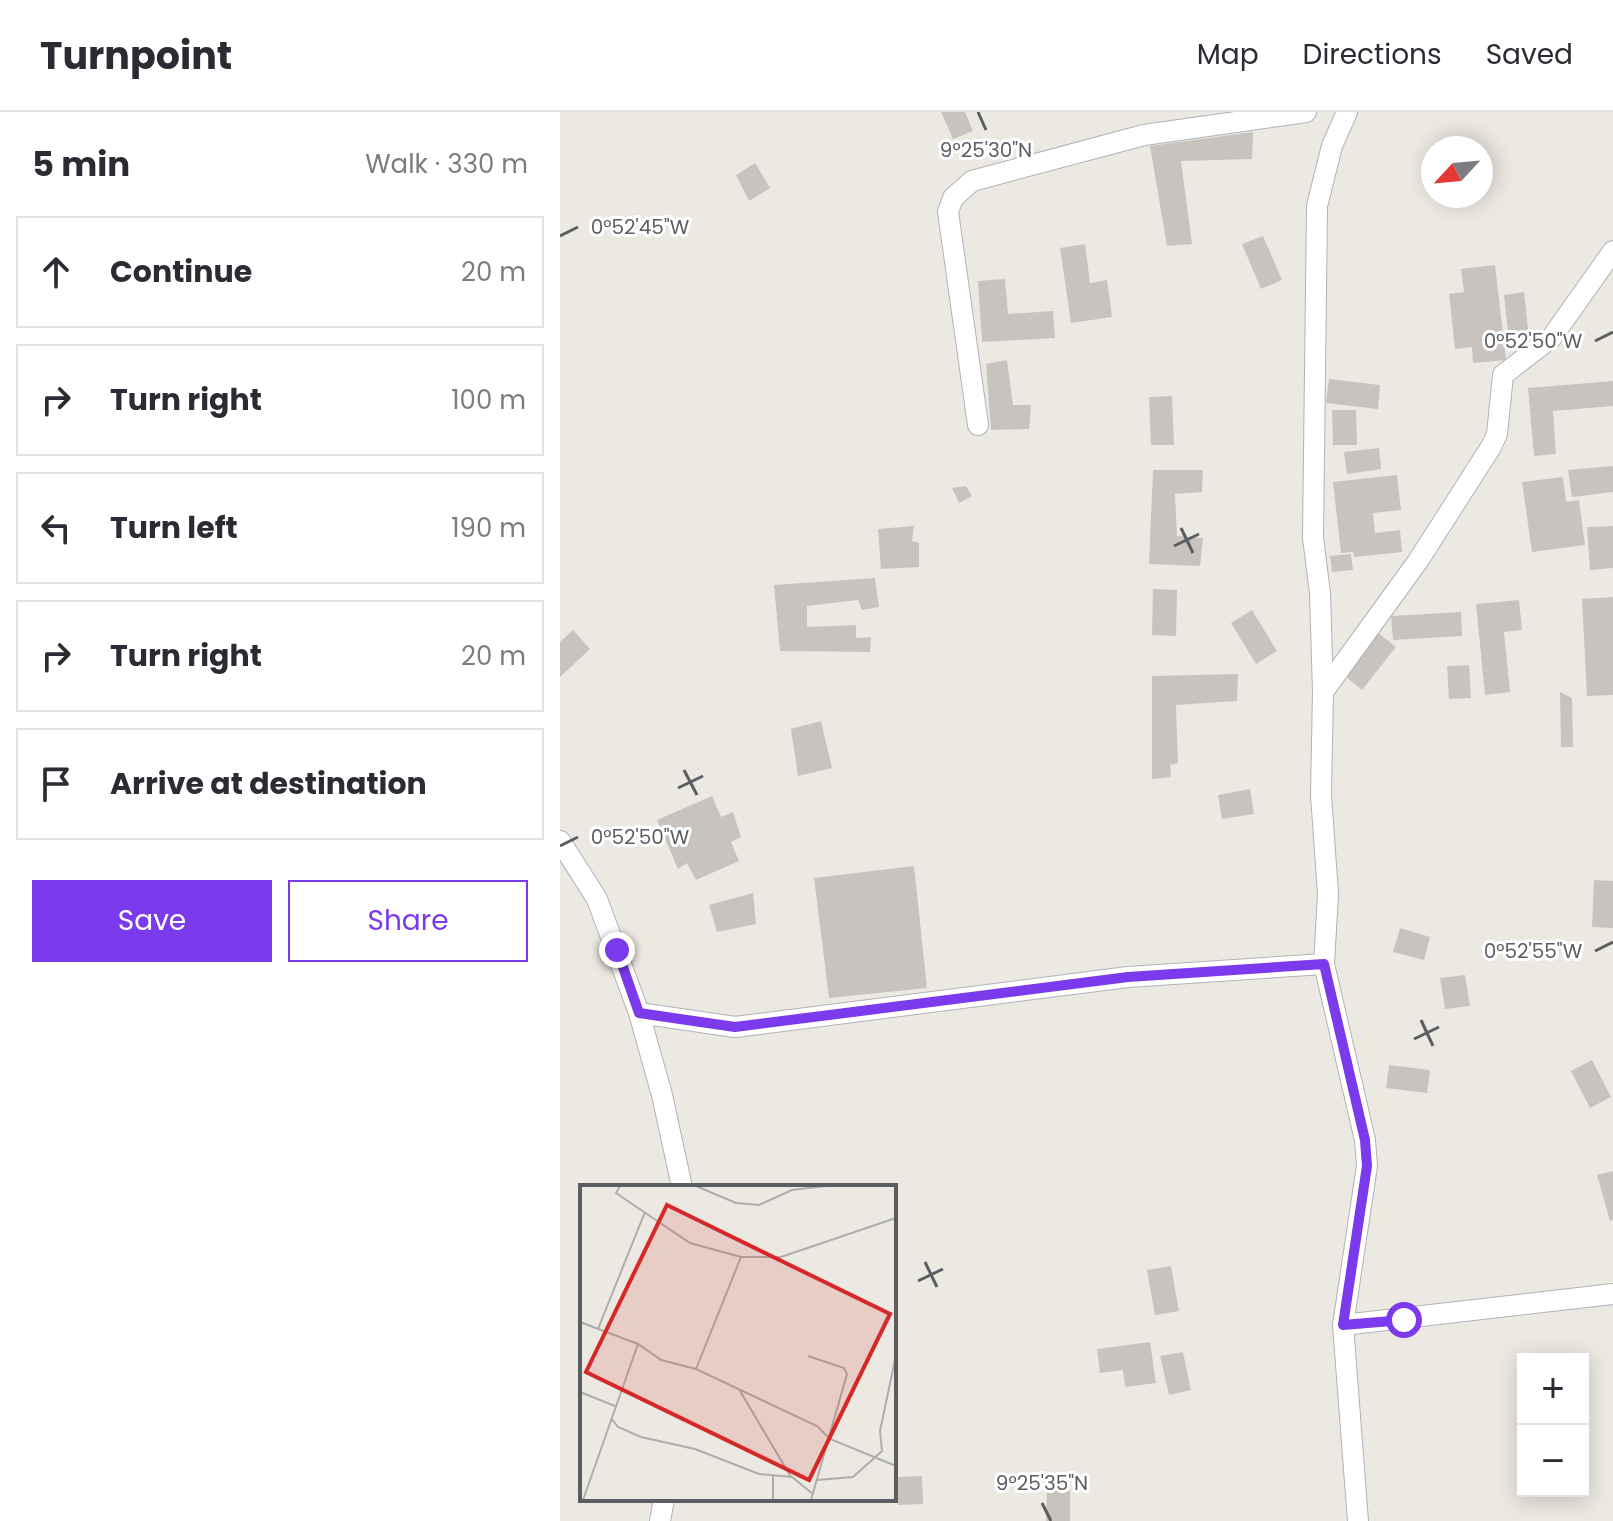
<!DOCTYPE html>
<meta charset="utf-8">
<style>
body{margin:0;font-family:Poppins,sans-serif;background:#f2f2f3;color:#2b2b33}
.controls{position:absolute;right:24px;bottom:24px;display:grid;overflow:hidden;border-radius:0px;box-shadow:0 4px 20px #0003}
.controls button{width:72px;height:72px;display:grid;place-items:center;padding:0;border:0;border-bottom:2px solid #e1e1e2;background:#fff;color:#2b2b33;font:40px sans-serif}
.compass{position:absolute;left:861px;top:24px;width:72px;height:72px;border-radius:50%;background:#fff;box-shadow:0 4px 20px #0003;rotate:244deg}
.stop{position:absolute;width:24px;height:24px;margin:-18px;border:6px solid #7c3aed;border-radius:50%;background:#fff}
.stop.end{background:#7c3aed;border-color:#fff;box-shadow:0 2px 8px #0008}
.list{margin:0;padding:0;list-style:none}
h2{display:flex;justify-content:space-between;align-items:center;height:104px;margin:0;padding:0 32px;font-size:34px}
h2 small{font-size:26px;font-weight:400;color:#7c7c81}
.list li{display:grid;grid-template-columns:52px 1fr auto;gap:24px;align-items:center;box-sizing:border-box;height:112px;margin:0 16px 16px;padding:0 16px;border:2px solid #e1e1e2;border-radius:0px}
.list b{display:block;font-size:30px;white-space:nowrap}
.list em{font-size:26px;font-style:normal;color:#7c7c81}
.actions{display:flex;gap:16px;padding:24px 32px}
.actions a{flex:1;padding:18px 0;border:2px solid #7c3aed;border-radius:0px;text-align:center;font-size:28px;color:#7c3aed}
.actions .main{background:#7c3aed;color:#fff}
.icon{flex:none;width:44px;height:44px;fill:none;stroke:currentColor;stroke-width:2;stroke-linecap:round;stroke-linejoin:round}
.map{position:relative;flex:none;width:1053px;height:1409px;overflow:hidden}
header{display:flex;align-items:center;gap:48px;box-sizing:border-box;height:112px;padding:0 40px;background:#fff;border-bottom:2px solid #e1e1e2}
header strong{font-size:38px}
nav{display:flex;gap:44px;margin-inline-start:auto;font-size:28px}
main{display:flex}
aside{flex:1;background:#fff}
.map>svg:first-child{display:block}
</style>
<header>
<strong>Turnpoint</strong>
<nav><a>Map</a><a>Directions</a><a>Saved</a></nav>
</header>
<main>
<aside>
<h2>5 min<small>Walk · 330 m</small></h2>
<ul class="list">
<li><svg class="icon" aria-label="ahead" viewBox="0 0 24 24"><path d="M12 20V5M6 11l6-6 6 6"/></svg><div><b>Continue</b></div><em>20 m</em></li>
<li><svg class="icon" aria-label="right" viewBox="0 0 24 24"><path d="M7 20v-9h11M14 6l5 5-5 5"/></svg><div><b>Turn right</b></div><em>100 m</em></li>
<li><svg class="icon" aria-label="left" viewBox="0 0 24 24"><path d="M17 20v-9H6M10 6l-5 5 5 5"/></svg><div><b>Turn left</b></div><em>190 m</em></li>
<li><svg class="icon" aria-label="right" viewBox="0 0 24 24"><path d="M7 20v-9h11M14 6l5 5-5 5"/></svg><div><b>Turn right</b></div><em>20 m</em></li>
<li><svg class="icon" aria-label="arrive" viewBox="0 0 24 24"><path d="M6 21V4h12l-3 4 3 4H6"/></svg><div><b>Arrive at destination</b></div></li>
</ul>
<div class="actions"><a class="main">Save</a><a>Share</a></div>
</aside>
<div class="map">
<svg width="1053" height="1409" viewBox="0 0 1053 1409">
<rect width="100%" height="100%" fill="#ece9e2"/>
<g fill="#c8c3bf">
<polygon points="381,0 405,0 413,19 393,27"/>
<polygon points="693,20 692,47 621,49 632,132 607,134 590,34"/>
<polygon points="195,51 210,76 189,89 176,63"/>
<polygon points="703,124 722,168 701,177 682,132"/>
<polygon points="525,132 530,171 547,168 552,205 511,211 500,136"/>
<polygon points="935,153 946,248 913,251 912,235 895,237 889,182 904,180 901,157"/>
<polygon points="445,167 448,202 493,199 495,226 422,230 418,169"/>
<polygon points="964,180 969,226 949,228 944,183"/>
<polygon points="447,248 453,293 471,293 469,317 431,318 426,252"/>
<polygon points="769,267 820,273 818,297 766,291"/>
<polygon points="1053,269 1053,294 993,299 996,342 974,344 968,276"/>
<polygon points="612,284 614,333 591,333 589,285"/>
<polygon points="772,298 796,298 797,333 773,333"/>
<polygon points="819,336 821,357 787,362 784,340"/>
<polygon points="1053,354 1053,380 1012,385 1008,358"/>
<polygon points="593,358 643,358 642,380 615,382 617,424 643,426 640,454 589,452"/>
<polygon points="837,363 841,398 813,401 815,421 840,418 842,440 794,445 793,440 781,441 773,370"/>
<polygon points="1003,365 1006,390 1019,388 1025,433 972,440 962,370"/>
<polygon points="406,374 412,384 399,391 392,376"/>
<polygon points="354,414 352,429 359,431 359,455 321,457 318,417"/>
<polygon points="1053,414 1053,456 1030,458 1027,415"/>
<polygon points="791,442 793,458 772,460 770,444"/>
<polygon points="315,466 319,495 302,498 298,488 247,494 247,515 296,513 296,526 311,525 310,540 220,539 214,473"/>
<polygon points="593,477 617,478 616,524 592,523"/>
<polygon points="1053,485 1053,583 1027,584 1022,487"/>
<polygon points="959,488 962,518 944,520 950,580 925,583 916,492"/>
<polygon points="692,498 717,539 696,552 671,511"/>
<polygon points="901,500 902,524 833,528 831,504"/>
<polygon points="813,517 836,535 802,578 780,560"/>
<polygon points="13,518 30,537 0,565 0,530"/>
<polygon points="909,553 911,586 889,587 887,554"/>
<polygon points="678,562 677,589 616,593 618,651 610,653 611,665 592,667 592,564"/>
<polygon points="1000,580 1012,586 1013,635 1001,635"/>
<polygon points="261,609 272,656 238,664 231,617"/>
<polygon points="690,677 694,702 662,707 658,683"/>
<polygon points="152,684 161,705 173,700 181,725 171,730 179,749 136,768 127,751 118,757 97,708"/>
<polygon points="354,754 367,876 269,886 254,766"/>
<polygon points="1034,768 1053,769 1053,816 1032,815"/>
<polygon points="193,781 196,812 157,820 149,793"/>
<polygon points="840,816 870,825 864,848 833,840"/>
<polygon points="905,863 910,894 885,897 880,866"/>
<polygon points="1032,948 1051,985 1030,996 1011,959"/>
<polygon points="829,953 870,958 867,981 826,976"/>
<polygon points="1053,1059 1053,1108 1050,1109 1037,1063"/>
<polygon points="611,1154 619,1199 595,1203 587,1158"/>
<polygon points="590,1230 596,1271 565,1275 563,1258 540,1261 537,1237"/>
<polygon points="623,1240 631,1278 609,1283 600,1244"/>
<polygon points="362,1364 363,1392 338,1393 336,1365"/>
<polygon points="487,1379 510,1379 510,1409 486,1409"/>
</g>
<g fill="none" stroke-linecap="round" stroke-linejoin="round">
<defs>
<g id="minor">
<polyline points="787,0 772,34 757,94 753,426 760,481 763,580 761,683 768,782 764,852 805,1028 807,1054 783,1213 798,1409"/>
<polyline points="418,313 388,100 393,86 412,69 584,23 746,0"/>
<polyline points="763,580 858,449 931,335 937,322 943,263 992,225 1053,139"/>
<polyline points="0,729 37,787 79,901 175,915 568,865 764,852"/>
<polyline points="79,901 102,983 122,1075"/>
<polyline points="783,1213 1053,1182"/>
<polyline points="100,1409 104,1387"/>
</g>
</defs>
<use href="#minor" stroke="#afb3b7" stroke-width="22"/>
<use href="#minor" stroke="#fff" stroke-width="20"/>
</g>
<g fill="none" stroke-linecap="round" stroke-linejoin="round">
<polyline stroke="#7c3aed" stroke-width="10" points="57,838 79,901 175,915 568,865 764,852 805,1028 807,1054 783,1213 844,1208"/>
</g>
<path fill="none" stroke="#5a5e62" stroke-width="3" d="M418,0L426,18M0,124L18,115M1035,229L1053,220M621,416L633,441M614,434L639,422M124,658L137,683M118,676L143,664M0,734L18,725M1035,839L1053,830M861,908L873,934M854,927L879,915M365,1150L377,1175M358,1169L383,1157M482,1391L491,1409"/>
<g transform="translate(20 1073)">
<rect width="316" height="316" fill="#ece9e2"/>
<path fill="none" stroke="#aeadab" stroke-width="2" d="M40,1L36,8L110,58L161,72M116,1L156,18L179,20L212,5L245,1M0,137L58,159L81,175L116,184L237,241L250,254L316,281M18,144L65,27M228,171L264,183L267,189L231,315M116,184L161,72H201L316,33M160,206L211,292M0,207L35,221M31,233L38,242L61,252L115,264L179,289L212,292L233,309M237,295L273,292L302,266L300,246L316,170M3,315L58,159M193,315V290"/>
<path fill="#d62828" fill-opacity="0.15" stroke="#d62828" stroke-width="4" d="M87,20L310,129L229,295L6,187Z"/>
<rect width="316" height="316" fill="none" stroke="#5a5e62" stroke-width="4"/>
</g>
<g font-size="20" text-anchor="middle" fill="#5a5e62" stroke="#fff" stroke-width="6" stroke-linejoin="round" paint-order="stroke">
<text x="426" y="45">9°25'30"N</text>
<text x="80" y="122">0°52'45"W</text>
<text x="973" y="236">0°52'50"W</text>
<text x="80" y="732">0°52'50"W</text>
<text x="973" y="846">0°52'55"W</text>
<text x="482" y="1378">9°25'35"N</text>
</g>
</svg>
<div class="controls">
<button>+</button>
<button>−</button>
</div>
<svg class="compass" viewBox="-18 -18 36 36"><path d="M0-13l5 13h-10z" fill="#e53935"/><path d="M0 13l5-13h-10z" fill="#7c7c81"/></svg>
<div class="stop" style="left:844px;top:1208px"></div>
<div class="stop end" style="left:57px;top:838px"></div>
</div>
</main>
